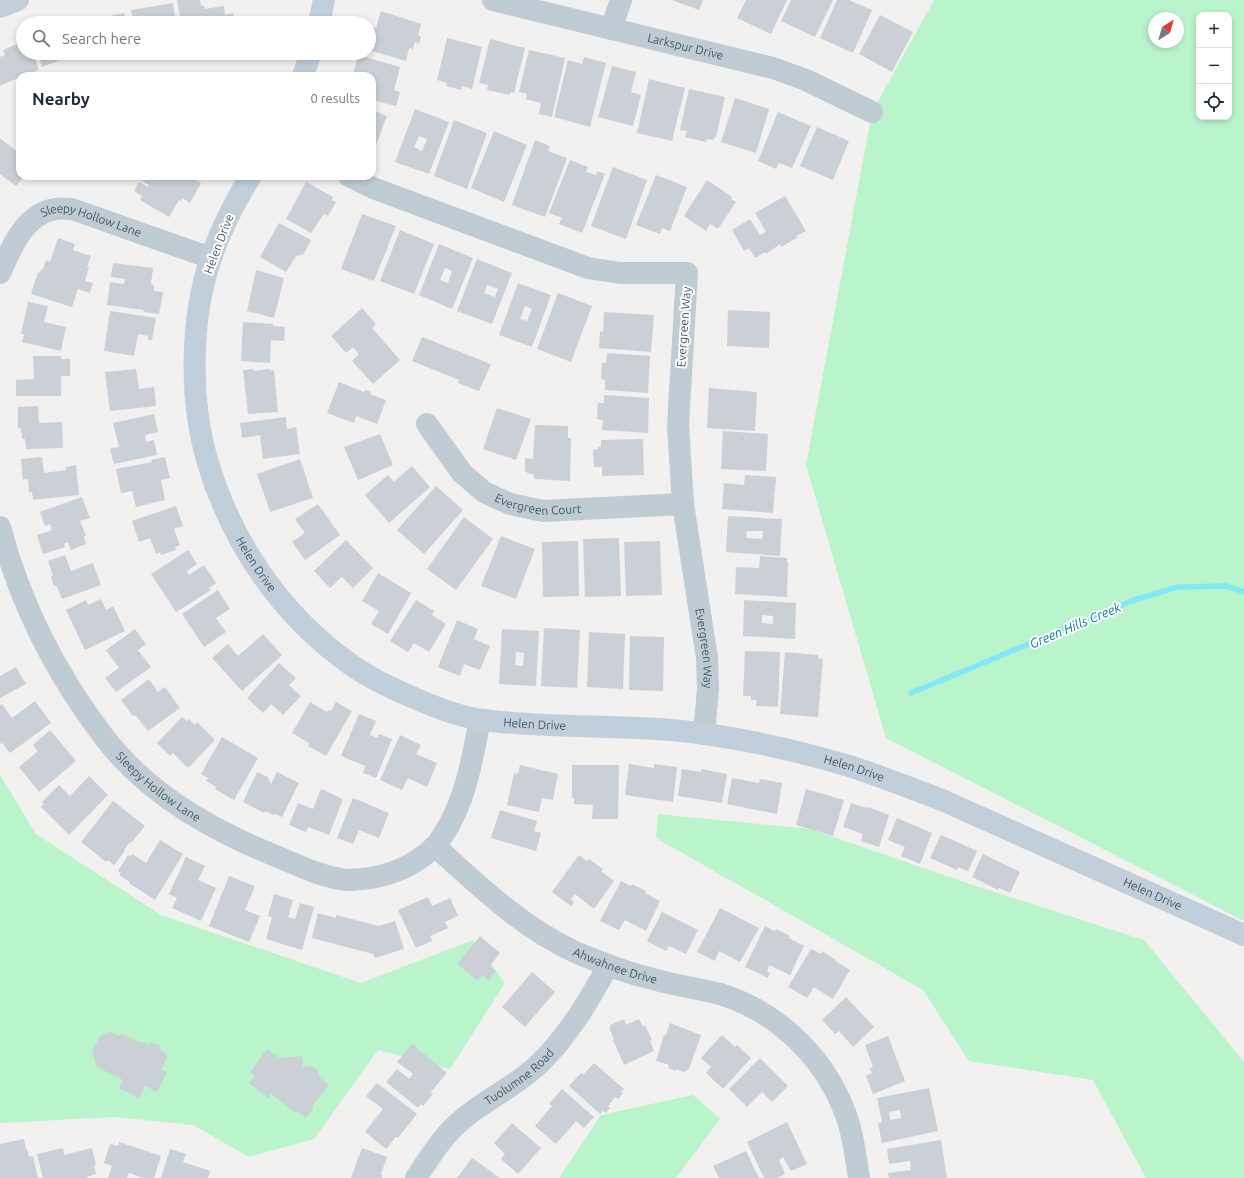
<!DOCTYPE html>
<meta charset="utf-8">
<style>
body{margin:0;font-family:Ubuntu,sans-serif;background:#f2f2f3;color:#1f2937}
.controls{position:absolute;right:12px;top:12px;display:grid;overflow:hidden;border-radius:8px;box-shadow:0 2px 6px #0003}
.controls button{width:36px;height:36px;display:grid;place-items:center;padding:0;border:0;border-bottom:1px solid #e0e1e3;background:#fff;color:#1f2937;font:20px sans-serif}
.compass{position:absolute;left:1148px;top:12px;width:36px;height:36px;border-radius:50%;background:#fff;box-shadow:0 2px 6px #0003;rotate:37deg}
.list{margin:0;padding:0;list-style:none}
h2{display:flex;justify-content:space-between;align-items:center;height:52px;margin:0;padding:0 16px;font-size:17px}
h2 small{font-size:13px;font-weight:400;color:#747a83}
.icon{flex:none;width:22px;height:22px;fill:none;stroke:currentColor;stroke-width:2;stroke-linecap:round;stroke-linejoin:round}
.map{position:relative;flex:none;width:1244px;height:1178px;overflow:hidden}
.search{position:absolute;background:#fff;box-shadow:0 2px 6px #0003;left:16px;top:16px;width:360px;height:44px;display:flex;align-items:center;gap:10px;box-sizing:border-box;padding:0 14px;border-radius:22px;color:#747a83;font-size:15px}
.panel{position:absolute;background:#fff;box-shadow:0 2px 6px #0003;left:16px;top:72px;width:360px;height:108px;border-radius:12px}
.map>svg:first-child{display:block}
</style>
<div class="map">
<svg width="1244" height="1178" viewBox="0 0 1244 1178">
<rect width="100%" height="100%" fill="#f3f0f0"/>
<g fill="#baf4cb" fill-rule="evenodd">
<path d="M934,0H1244V921L886,738L806,465L872,112ZM1199,15H1229V117H1199ZM1154,18H1178V42H1154Z"/>
<polygon points="0,775 36,834 161,915 361,983 473,940 505,983 450,1069 378,1050 314,1139 249,1157 193,1125 115,1117 0,1123"/>
<polygon points="658,814 810,829 973,885 1144,940 1244,1062 1244,1178 1146,1178 1093,1080 969,1061 923,990 656,838"/>
<polygon points="693,1095 720,1119 676,1178 559,1178 601,1115"/>
</g>
<g fill="none" stroke-linecap="round" stroke-linejoin="round">
<polyline stroke="#82e8f6" stroke-width="5.5" points="911,693 1134,600 1178,587 1227,586 1244,592"/>
</g>
<g fill="#cbd0d6" fill-rule="evenodd">
<polygon points="177,0 200,0 201,6 204,6 205,9 224,6 225,15 233,13 234,19 237,19 238,23 181,23"/>
<polygon points="672,0 703,0 699,10"/>
<polygon points="746,0 787,0 771,34 737,18"/>
<polygon points="791,0 833,0 815,37 781,21"/>
<polygon points="837,0 849,0 872,10 853,53 820,38"/>
<polygon points="173,3 176,23 134,23 131,10"/>
<polygon points="381,11 421,24 418,35 421,37 419,44 415,42 413,49 409,48 406,61 369,50 369,26 376,28"/>
<polygon points="124,13 126,23 80,23 80,22"/>
<polygon points="880,15 913,32 892,72 859,54"/>
<polygon points="447,38 482,47 472,89 462,86 461,90 446,86 447,83 437,80"/>
<polygon points="490,39 525,48 514,93 510,92 510,95 487,90 488,85 479,83"/>
<polygon points="23,41 23,53 33,53 39,70 24,76 20,76 20,77 0,86 0,57 5,55 3,50"/>
<polygon points="529,50 565,58 552,117 539,114 541,103 526,99 527,94 519,92"/>
<polygon points="37,53 79,53 42,67"/>
<polygon points="358,55 400,67 394,90 400,92 396,106 372,100 372,76 353,75"/>
<polygon points="584,57 606,63 590,127 554,117 568,60 582,64"/>
<polygon points="612,66 636,72 631,92 641,95 633,126 598,117"/>
<polygon points="649,79 685,88 672,141 637,133"/>
<polygon points="689,89 725,97 716,137 714,137 714,140 707,139 706,142 685,137 687,131 680,130"/>
<polygon points="735,98 769,109 756,153 721,142"/>
<path d="M415,109L449,122L429,174L395,162ZM419,136L427,139L422,151L414,147Z"/>
<polygon points="372,110 387,116 372,155"/>
<polygon points="778,112 811,126 792,168 779,163 776,169 758,161"/>
<polygon points="454,120 487,133 467,189 434,176"/>
<polygon points="817,127 849,141 833,180 800,166"/>
<polygon points="494,131 527,145 504,202 471,188"/>
<polygon points="0,138 20,154 20,176 24,176 16,186 0,174"/>
<polygon points="535,140 550,146 548,151 567,158 545,217 512,205"/>
<polygon points="570,160 588,167 586,172 596,175 597,171 605,174 582,233 559,224 562,218 549,213"/>
<polygon points="613,167 647,180 626,239 591,226"/>
<polygon points="656,175 687,187 670,231 662,228 660,234 636,225"/>
<polygon points="135,176 182,176 186,178 188,176 201,183 190,203 182,198 181,201 179,200 169,217 140,200 142,196 134,191 139,182 148,187 149,185 135,177"/>
<polygon points="707,180 732,197 731,199 736,202 718,229 710,224 706,231 684,216"/>
<polygon points="306,182 333,197 332,200 336,202 328,216 324,214 311,233 286,219"/>
<polygon points="785,196 806,231 796,236 797,238 781,247 780,244 766,254 765,252 755,258 749,248 744,251 732,230 750,219 760,235 766,232 755,213"/>
<polygon points="362,214 396,226 374,281 341,269"/>
<polygon points="279,223 311,240 303,255 301,254 299,257 297,255 286,272 260,257"/>
<polygon points="400,230 434,244 414,294 380,281"/>
<polygon points="58,238 75,244 73,250 91,256 87,267 89,267 85,281 93,283 90,293 78,289 72,307 31,294 38,272 40,273 41,269 43,270 46,260 50,262"/>
<path d="M439,244L473,258L452,309L419,295ZM445,268L452,271L448,283L440,280Z"/>
<path d="M477,259L512,273L492,324L457,311ZM487,285L498,289L495,297L484,293Z"/>
<polygon points="113,263 153,268 151,284 154,285 154,291 163,292 159,314 143,312 144,310 107,305 110,282 124,284 125,279 111,277"/>
<polygon points="256,270 284,278 274,318 247,311"/>
<path d="M518,283L551,295L532,347L499,335ZM525,306L532,309L527,321L520,319Z"/>
<polygon points="558,293 592,306 571,362 537,349"/>
<polygon points="28,302 48,306 44,322 66,327 61,351 22,342 24,334 21,334"/>
<polygon points="362,308 376,324 372,328 400,360 373,384 352,361 359,354 353,347 346,353 331,336"/>
<polygon points="728,310 770,312 769,348 727,346"/>
<polygon points="110,311 156,318 152,340 148,340 148,336 138,334 134,356 104,351"/>
<polygon points="604,312 654,315 651,352 599,348 600,331 603,332"/>
<polygon points="243,322 273,324 273,326 285,327 284,341 271,340 270,363 241,361"/>
<polygon points="422,337 491,364 479,391 458,383 459,380 412,361"/>
<polygon points="607,353 650,356 648,393 605,390 605,380 601,379 602,363 606,363"/>
<polygon points="33,356 61,356 61,359 70,359 70,376 61,376 61,396 16,396 16,380 34,379"/>
<polygon points="136,369 139,389 154,387 156,406 110,411 105,372"/>
<polygon points="254,369 254,371 270,369 271,371 274,370 278,412 248,414 243,370"/>
<polygon points="339,382 364,392 365,390 371,392 370,394 386,400 377,424 356,416 354,423 327,413"/>
<polygon points="709,388 757,392 755,431 707,428"/>
<polygon points="604,395 649,398 648,433 602,430 603,420 597,419 598,403 604,403"/>
<polygon points="38,406 39,423 62,422 63,448 26,449 25,439 22,439 21,428 18,428 18,407"/>
<polygon points="497,408 531,419 516,460 483,449"/>
<polygon points="154,414 158,432 145,435 146,442 154,440 157,455 114,464 110,449 119,447 113,423"/>
<polygon points="286,417 287,429 296,427 300,454 263,459 260,435 242,438 240,423"/>
<polygon points="535,425 568,426 568,438 571,438 570,481 535,479 533,474 529,474 525,471 525,458 533,459"/>
<polygon points="723,431 768,434 766,471 721,469"/>
<polygon points="380,434 393,465 358,480 344,447"/>
<polygon points="643,439 644,475 602,476 602,467 594,467 593,450 598,449 598,447 601,447 601,440"/>
<polygon points="42,457 44,473 66,470 66,467 76,465 79,495 33,500 32,492 29,492 28,479 23,480 21,459"/>
<polygon points="165,457 170,478 161,480 165,500 136,507 132,491 121,493 116,469 152,462 151,460"/>
<polygon points="300,459 313,498 270,512 257,474"/>
<polygon points="412,466 430,487 389,523 365,495 388,475 394,482"/>
<polygon points="745,475 776,477 773,513 722,509 724,483 744,485"/>
<polygon points="436,486 463,510 424,554 397,530"/>
<polygon points="82,497 90,518 80,521 86,536 84,537 86,544 71,550 68,542 64,544 65,547 43,554 37,535 52,530 50,524 45,526 40,512"/>
<polygon points="318,504 340,535 305,560 292,542 305,533 295,519"/>
<polygon points="176,506 183,526 174,529 180,545 175,547 176,550 161,555 160,552 156,554 150,538 139,542 132,521"/>
<path d="M728,516L782,519L780,556L726,552ZM747,531H763L762,539L746,538Z"/>
<polygon points="464,517 493,539 456,590 427,569"/>
<polygon points="501,536 535,549 516,599 481,586"/>
<polygon points="619,538 621,596 585,597 583,539"/>
<polygon points="346,540 373,568 353,588 342,577 330,588 314,571"/>
<polygon points="578,541 579,596 543,597 542,542"/>
<polygon points="660,541 662,595 626,596 624,542"/>
<polygon points="188,550 197,564 187,571 189,575 204,565 216,583 209,588 211,590 176,612 151,574"/>
<polygon points="65,555 71,571 93,563 101,585 62,599 56,585 54,586 51,577 53,576 48,561"/>
<polygon points="760,556 787,558 787,562 788,562 787,597 735,594 736,567 759,568"/>
<polygon points="378,573 411,593 388,634 371,624 379,611 362,601"/>
<polygon points="218,590 230,609 216,618 226,632 204,647 182,614"/>
<polygon points="101,599 106,610 113,606 125,631 85,650 66,610 86,600 88,605"/>
<polygon points="416,600 434,611 432,615 446,624 429,652 414,643 408,652 390,641"/>
<path d="M744,600L796,603L795,639L743,636ZM762,615L773,616V624L762,623Z"/>
<polygon points="457,620 478,629 474,639 490,646 480,670 464,664 460,676 438,667"/>
<polygon points="544,628 580,630 577,688 541,686"/>
<polygon points="135,629 146,644 138,650 151,667 116,692 105,678 119,668 106,650"/>
<path d="M502,629L539,631L536,686L499,684ZM516,652L524,653L523,666L515,665Z"/>
<polygon points="589,632 625,634 623,689 587,687"/>
<polygon points="263,634 282,655 242,691 212,658 228,644 238,656"/>
<polygon points="630,636 664,637 663,691 629,690"/>
<polygon points="745,651 780,652 778,707 756,706 757,700 751,700 751,696 743,696"/>
<polygon points="785,652 818,655 818,658 823,659 818,717 780,714"/>
<polygon points="279,663 296,678 289,685 301,696 283,715 271,704 263,713 247,698"/>
<polygon points="16,667 26,684 0,698 0,676"/>
<polygon points="149,679 158,692 165,687 180,708 148,731 135,715 133,716 121,700"/>
<polygon points="35,701 51,723 10,753 2,743 0,744 0,706 2,704 12,718"/>
<polygon points="310,702 327,712 328,710 331,711 336,702 352,711 326,756 308,746 309,743 292,733"/>
<polygon points="359,714 376,721 370,735 377,738 379,734 392,739 376,778 363,773 365,766 341,756"/>
<polygon points="182,717 187,721 189,719 195,725 197,722 215,740 188,768 173,753 170,756 157,743"/>
<polygon points="50,730 76,761 39,792 19,767 38,751 33,745"/>
<polygon points="400,735 421,745 416,754 437,763 427,787 408,778 402,790 380,780"/>
<polygon points="222,737 258,758 234,800 215,789 216,787 206,781 208,778 201,774"/>
<polygon points="629,764 654,768 654,764 677,767 673,802 625,795"/>
<polygon points="520,765 558,774 553,800 542,798 539,812 507,805 514,773 518,774"/>
<polygon points="572,765 619,765 618,819 592,819 593,805 574,804 574,798 572,798"/>
<polygon points="682,769 701,772 701,769 727,774 722,803 678,796"/>
<polygon points="257,772 268,777 271,784 277,772 299,783 282,817 275,814 274,815 265,811 264,813 243,802"/>
<polygon points="89,776 108,795 69,835 41,807 44,804 42,802 59,785 70,796"/>
<polygon points="732,778 759,783 760,779 782,783 777,814 727,804"/>
<polygon points="321,789 343,799 329,835 308,827 306,832 289,825 298,803 313,809"/>
<polygon points="806,789 844,800 833,836 796,825"/>
<polygon points="353,798 389,813 379,838 359,830 353,844 337,838"/>
<polygon points="113,801 145,826 131,843 130,842 124,850 125,851 114,865 108,860 106,862 81,842"/>
<polygon points="851,803 867,808 868,807 889,815 879,847 861,841 863,834 843,827"/>
<polygon points="500,810 537,821 534,831 541,833 536,851 491,838"/>
<polygon points="897,818 932,833 920,864 901,856 905,847 888,840"/>
<polygon points="941,835 955,841 977,851 968,871 958,867 957,870 930,858"/>
<polygon points="160,840 183,854 155,900 129,883 130,882 119,875 121,873 118,871 128,855 130,857 132,854 146,863"/>
<polygon points="983,854 1020,872 1010,893 999,888 998,890 972,877"/>
<polygon points="579,855 587,861 589,859 603,869 601,871 614,881 594,909 575,894 571,899 574,902 571,906 552,892"/>
<polygon points="186,857 205,866 198,880 216,888 201,921 172,908 177,898 169,894"/>
<polygon points="229,876 255,886 245,910 260,916 249,942 209,926"/>
<polygon points="621,881 631,886 632,884 646,891 645,893 660,901 646,931 625,920 619,930 600,921"/>
<polygon points="274,894 293,900 288,917 295,919 300,903 314,907 302,950 266,939 272,918 268,916"/>
<polygon points="428,897 432,906 450,898 458,916 445,922 448,928 430,936 432,941 416,948 398,910"/>
<polygon points="720,908 759,928 740,962 719,951 715,961 697,952"/>
<polygon points="662,912 698,930 686,954 669,946 666,951 647,941"/>
<polygon points="318,913 336,918 336,915 379,926 395,921 404,949 375,958 373,954 312,938"/>
<polygon points="765,926 775,931 776,929 790,936 789,938 804,946 790,975 769,965 767,972 770,973 768,978 745,967"/>
<polygon points="480,936 500,953 490,966 496,971 489,980 482,975 478,981 457,964"/>
<polygon points="811,949 821,954 822,951 836,960 835,961 850,970 833,999 814,987 807,998 788,987"/>
<polygon points="532,972 555,992 525,1027 502,1007"/>
<polygon points="846,997 874,1027 853,1047 839,1031 835,1034 822,1020"/>
<polygon points="624,1019 626,1025 639,1019 643,1027 645,1025 652,1040 650,1041 654,1051 624,1065 613,1040 614,1039 609,1028 611,1027 610,1025"/>
<polygon points="670,1023 701,1035 689,1069 684,1072 676,1069 676,1071 668,1068 669,1065 656,1061 664,1035 666,1035"/>
<polygon points="110,1031 119,1036 122,1034 142,1043 144,1042 150,1045 151,1042 160,1046 159,1049 164,1052 167,1057 161,1070 167,1072 157,1092 145,1086 139,1098 119,1088 123,1080 97,1067 92,1052 100,1036"/>
<polygon points="722,1035 735,1047 737,1045 751,1058 723,1089 706,1073 711,1067 701,1058"/>
<polygon points="888,1036 905,1081 873,1094 866,1076 872,1073 870,1068 873,1067 865,1045"/>
<polygon points="412,1044 447,1073 430,1093 433,1094 423,1106 421,1104 418,1108 386,1082 397,1069 409,1079 413,1074 397,1062"/>
<polygon points="267,1049 280,1058 302,1056 303,1067 310,1066 315,1068 318,1072 320,1078 329,1085 312,1106 314,1107 306,1118 297,1111 296,1113 271,1094 268,1098 249,1083 255,1076 250,1072"/>
<polygon points="760,1058 788,1086 772,1102 762,1092 747,1107 729,1089"/>
<polygon points="594,1063 624,1089 621,1092 623,1093 618,1099 615,1097 608,1106 610,1108 606,1113 603,1111 600,1114 569,1086 581,1073 583,1075"/>
<polygon points="377,1083 417,1114 398,1138 396,1137 386,1149 365,1132 383,1109 366,1096"/>
<path d="M929,1088L938,1131L882,1143L878,1123L882,1122L877,1098ZM900,1110L901,1118L890,1120L889,1112Z"/>
<polygon points="562,1089 594,1117 584,1128 576,1121 556,1144 535,1126 552,1106 549,1104"/>
<polygon points="787,1122 807,1164 791,1171 783,1157 779,1160 785,1174 777,1178 764,1178 747,1142"/>
<polygon points="512,1123 541,1148 518,1174 501,1159 505,1154 494,1143"/>
<polygon points="24,1139 26,1150 27,1149 29,1157 33,1156 38,1178 0,1178 0,1144"/>
<polygon points="941,1140 947,1178 889,1178 888,1173 911,1170 910,1161 889,1164 887,1149"/>
<polygon points="119,1142 161,1156 154,1178 143,1178 129,1173 127,1178 108,1178 112,1166 104,1163 110,1144 118,1146"/>
<polygon points="63,1148 64,1155 92,1148 96,1165 94,1166 96,1174 87,1177 88,1178 43,1178 37,1154"/>
<polygon points="362,1148 387,1157 381,1174 383,1175 382,1178 351,1178"/>
<polygon points="170,1149 186,1154 183,1162 210,1171 208,1178 161,1178"/>
<polygon points="746,1151 759,1178 719,1178 713,1166"/>
<polygon points="472,1158 500,1178 457,1178"/>
</g>
<g fill="none" stroke-linecap="round" stroke-linejoin="round">
<g stroke="#bfccd3" stroke-width="22">
<path id="s1" d="M493,0L773,68L806,80L872,112"/>
<polyline points="611,29 621,0"/>
<path id="s2" d="M349,176L373,188L588,268L620,273H687L678,425L683,504L707,658L708,689L704,734"/>
<path id="s3" d="M0,273C11,248 25,213 56,209C61,208 66,209 72,209L211,258"/>
<path id="s4" d="M427,424L462,473L484,492L510,504L543,511L683,504"/>
<path id="s5" d="M0,527C20,603 56,674 104,737C149,796 215,832 283,859C304,868 325,878 348,880C353,880 358,879 363,879C390,876 414,866 434,847C438,844 440,839 443,835C466,801 472,759 480,720"/>
<path id="s6" d="M435,846C478,885 521,927 575,952C599,962 624,972 649,978C672,985 697,988 720,994C782,1013 830,1063 849,1124C854,1141 856,1160 859,1178"/>
<path id="s7" d="M416,1178C427,1161 438,1143 452,1129C478,1102 514,1089 540,1063C569,1035 589,1000 608,966"/>
</g>
<g stroke="#c1cfdb" stroke-width="22">
<polyline points="0,7 18,0"/>
<polyline points="319,23 324,0"/>
<polyline points="303,76 311,53"/>
<path id="s8" d="M251,176C235,201 222,227 212,255C190,317 189,399 208,463C232,543 281,615 350,664C369,678 391,688 412,697C434,707 459,717 484,720C558,730 632,723 706,734C754,741 802,752 849,766C880,776 911,788 942,800L1244,935"/>
</g>
</g>
<g text-anchor="middle" stroke-width="4" stroke-linejoin="round" paint-order="stroke">
<g font-size="12" fill="#465660" stroke="#fff">
<text dy="4" stroke="none"><textPath href="#s1" startOffset="198">Larkspur Drive</textPath></text>
<text dy="4" stroke="none"><textPath href="#s3" startOffset="126">Sleepy Hollow Lane</textPath></text>
<text transform="translate(219 244) rotate(-69)" y="4">Helen Drive</text>
<text transform="translate(684 327) rotate(-86)" y="4">Evergreen Way</text>
<text dy="4" stroke="none"><textPath href="#s4" startOffset="146">Evergreen Court</textPath></text>
<text dy="4" stroke="none"><textPath href="#s8" startOffset="412">Helen Drive</textPath></text>
<text dy="4" stroke="none"><textPath href="#s2" startOffset="733">Evergreen Way</textPath></text>
<text dy="4" stroke="none"><textPath href="#s8" startOffset="747">Helen Drive</textPath></text>
<text dy="4" stroke="none"><textPath href="#s8" startOffset="1071">Helen Drive</textPath></text>
<text dy="4" stroke="none"><textPath href="#s5" startOffset="310">Sleepy Hollow Lane</textPath></text>
<text dy="4" stroke="none"><textPath href="#s8" startOffset="1395">Helen Drive</textPath></text>
<text dy="4" stroke="none"><textPath href="#s6" startOffset="219">Ahwahnee Drive</textPath></text>
<text dy="4" stroke="none"><textPath href="#s7" startOffset="146">Tuolumne Road</textPath></text>
</g>
<g font-size="13" font-style="italic" fill="#047e8e" stroke="#fff">
<text transform="translate(1075 625) rotate(-23)" y="5">Green Hills Creek</text>
</g>
</g>
</svg>
<div class="controls">
<button>+</button>
<button>−</button>
<button><svg class="icon" aria-label="locate" viewBox="0 0 24 24"><circle cx="12" cy="12" r="6"/><path d="M12 2v4M12 18v4M2 12h4M18 12h4"/></svg></button>
</div>
<svg class="compass" viewBox="-18 -18 36 36"><path d="M0-13l5 13h-10z" fill="#e53935"/><path d="M0 13l5-13h-10z" fill="#747a83"/></svg>
<div class="search"><svg class="icon" aria-label="search" viewBox="0 0 24 24"><circle cx="10" cy="10" r="6"/><path d="M15 15l6 6"/></svg>Search here</div>
<section class="panel">
<h2>Nearby<small>0 results</small></h2>
<ul class="list">
</ul>
</section>
</div>
